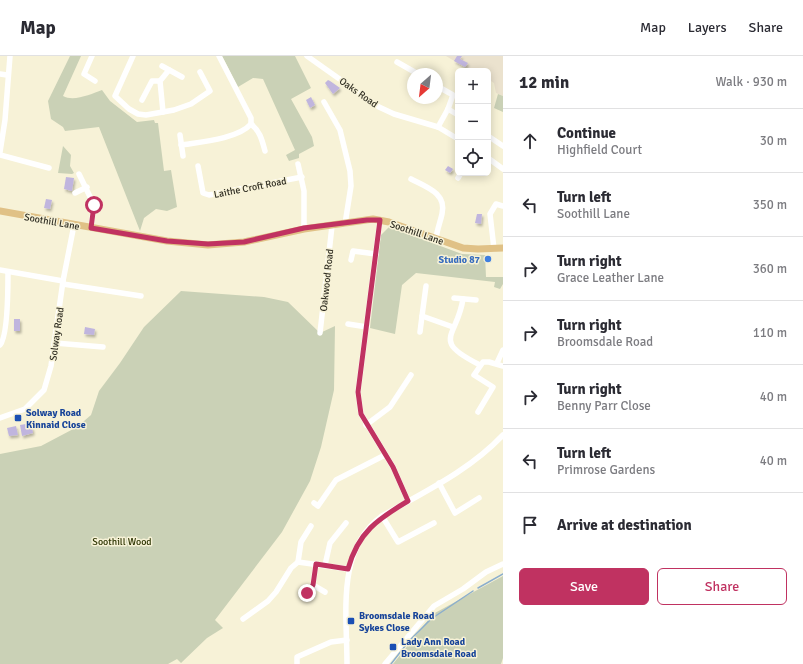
<!DOCTYPE html>
<meta charset="utf-8">
<style>
body{margin:0;font-family:Signika,sans-serif;background:#f7f7f7;color:#2b2b33}
.controls{position:absolute;right:12px;top:12px;display:grid;overflow:hidden;border-radius:6px;box-shadow:0 2px 10px #0003}
.controls button{width:36px;height:36px;display:grid;place-items:center;padding:0;border:0;border-bottom:1px solid #e1e1e2;background:#fff;color:#2b2b33;font:20px sans-serif}
.compass{position:absolute;left:407px;top:12px;width:36px;height:36px;border-radius:50%;background:#fff;box-shadow:0 2px 10px #0003;rotate:208deg}
.stop{position:absolute;width:12px;height:12px;margin:-9px;border:3px solid #c03261;border-radius:50%;background:#fff}
.stop.end{background:#c03261;border-color:#fff;box-shadow:0 1px 4px #0008}
.list{margin:0;padding:0;list-style:none}
h2{display:flex;justify-content:space-between;align-items:center;height:52px;margin:0;padding:0 16px;font-size:17px}
h2 small{font-size:13px;font-weight:400;color:#7c7c81}
.list li{display:grid;grid-template-columns:26px 1fr auto;gap:12px;align-items:center;box-sizing:border-box;height:64px;padding:0 16px;border-top:1px solid #e1e1e2}
.list b{display:block;font-size:15px;white-space:nowrap}
.list p{margin:0;font-size:13px;white-space:nowrap;color:#7c7c81}
.list em{font-size:13px;font-style:normal;color:#7c7c81}
.actions{display:flex;gap:8px;padding:12px 16px}
.actions a{flex:1;padding:9px 0;border:1px solid #c03261;border-radius:6px;text-align:center;font-size:14px;color:#c03261}
.actions .main{background:#c03261;color:#fff}
.icon{flex:none;width:22px;height:22px;fill:none;stroke:currentColor;stroke-width:2;stroke-linecap:round;stroke-linejoin:round}
.map{position:relative;flex:none;width:503px;height:608px;overflow:hidden}
header{display:flex;align-items:center;gap:24px;box-sizing:border-box;height:56px;padding:0 20px;background:#fff;border-bottom:1px solid #e1e1e2}
header strong{font-size:19px}
nav{display:flex;gap:22px;margin-inline-start:auto;font-size:14px}
main{display:flex}
aside{flex:1;background:#fff}
.map>svg:first-child{display:block}
</style>
<header>
<strong>Map</strong>
<nav><a>Map</a><a>Layers</a><a>Share</a></nav>
</header>
<main>
<div class="map">
<svg width="503" height="608" viewBox="0 0 503 608">
<defs>
<filter id="shadow"><feDropShadow dx="1.5" dy="2.5" stdDeviation="1" flood-color="#0004"/></filter>
</defs>
<rect width="100%" height="100%" fill="#f7f2d7"/>
<polygon fill="#ebe2ce" points="446,0 503,0 503,40 496,37 494,27 488,23 488,15 471,15"/>
<g fill="#cad1b6">
<path d="M70,0H81L63,40C74,46 91,38 102,34L110,45L137,66L154,64L155,67H158L164,115L171,114L177,151L167,155L156,153L144,162L140,175L99,71L65,75L63,71L51,63L48,45Z"/>
<polygon points="222,0 295,0 311,32 291,43 312,81 314,90 299,98 299,102 289,105 286,99 295,94 263,23 253,22 238,31"/>
<polygon points="498,38 503,40 503,56 494,52"/>
<polygon points="63,90 71,99 70,110 74,117 72,118 58,117"/>
<polygon points="389,171 462,198 485,199 486,221 503,221 503,228 500,233 494,231 495,226 416,217 402,229 395,278 370,272 381,179"/>
<polygon points="181,235 264,241 288,246 320,277 335,270 334,334 321,391 310,425 282,476 215,564 223,572 207,582 181,607 177,603 168,608 0,608 0,398 41,390 77,371 91,359 99,335 120,307 144,271"/>
<polygon points="503,520 503,602 501,608 393,608 433,558"/>
</g>
<g fill="none" stroke-linecap="round" stroke-linejoin="round">
<g stroke="#8baecd" stroke-width="1.5">
<polyline points="478,532 503,518"/>
<polyline points="391,608 409,585 431,563 473,535"/>
</g>
</g>
<g fill="#c0b5de" filter="url(#shadow)">
<polygon points="457,0 462,0 460,3 468,7 465,11 454,5"/>
<polygon points="328,24 330,25 340,32 333,38 325,27"/>
<polygon points="311,41 315,49 310,52 306,44"/>
<polygon points="448,110 453,113 450,117 445,114"/>
<polygon points="66,121 74,122 72,135 64,133"/>
<polygon points="46,143 52,144 50,153 44,152"/>
<polygon points="477,158 482,158 481,168 475,167"/>
<rect x="14" y="263" width="6" height="12"/>
<polygon points="85,271 95,273 94,279 84,278"/>
<polygon points="26,368 27,372 32,371 33,377 22,380 20,369"/>
<polygon points="16,370 18,379 9,380 7,372"/>
</g>
<g fill="none" stroke-linecap="round" stroke-linejoin="round">
<g stroke="#fff" stroke-width="5.5">
<polyline points="92,0 84,18 95,25"/>
<polyline points="133,0 115,40 129,53 138,58 146,59 174,54 191,48 210,35 200,16"/>
<polyline points="307,0 379,51 394,58 438,71 458,83"/>
<polyline points="397,6 418,18"/>
<polyline points="162,10 182,21"/>
<polyline points="0,18 7,19"/>
<polyline points="160,25 163,56"/>
<polyline points="437,30 453,39 448,53 438,71"/>
<polyline points="142,44 152,25 160,25 169,14"/>
<polyline points="324,46 340,74 350,115 351,130 345,168"/>
<polyline points="448,53 458,59"/>
<path d="M251,68C260,75 262,84 265,95"/>
<polyline points="180,79 183,100"/>
<polyline points="488,80 503,90"/>
<path d="M181,89C200,86 238,83 251,68V62L219,0"/>
<polyline points="0,96 5,64 10,0"/>
<polyline points="0,99 49,112"/>
<polyline points="488,102 503,113"/>
<polyline points="298,108 304,135 304,173"/>
<polyline points="198,110 203,137 209,139 302,121"/>
<polyline points="79,118 94,149 91,171"/>
<polyline points="458,122 461,117"/>
<path d="M411,123C426,131 447,137 442,158C440,167 437,174 436,183"/>
<polyline points="75,137 87,131"/>
<polyline points="380,164 358,336 361,358 393,411 408,445"/>
<polyline points="494,193 490,158 496,148 503,150"/>
<polyline points="351,204 353,195 376,198"/>
<polyline points="0,214 63,225"/>
<polyline points="63,228 141,240"/>
<polyline points="426,230 422,260 453,271"/>
<polyline points="454,242 476,244"/>
<path d="M463,243C457,282 430,284 480,309"/>
<polyline points="348,268 367,271"/>
<polyline points="420,276 422,260"/>
<polyline points="320,277 332,170"/>
<polyline points="55,287 103,291"/>
<path d="M0,289C8,280 8,231 8,216"/>
<polyline points="497,307 503,294"/>
<polyline points="478,356 493,331 474,319 483,306 489,306 503,310"/>
<polyline points="0,362 25,353 44,334 51,310 63,225 74,169"/>
<polyline points="366,369 390,351 411,319"/>
<polyline points="439,427 455,457 479,442"/>
<polyline points="314,447 318,450 336,424 385,399"/>
<polyline points="382,460 398,486 434,467"/>
<polyline points="298,506 348,513"/>
<polyline points="316,508 313,529 325,536"/>
<polyline points="325,509 330,487 346,467"/>
<polyline points="307,537 313,529"/>
<polyline points="243,563 268,545 276,536 291,512 298,506 301,486 311,470"/>
<polyline points="297,608 297,601 331,586 347,584"/>
<path d="M347,608C347,558 336,493 382,460C424,436 469,415 503,379"/>
<polyline points="385,608 434,550 463,533 486,516 503,508"/>
</g>
<polyline stroke="#e0c186" stroke-width="7" points="0,155 167,185 208,189 244,186 304,173 373,163 389,166 463,192 478,193 503,192"/>
</g>
<g fill="none" stroke-linecap="round" stroke-linejoin="round">
<path stroke="#c03261" stroke-width="5" d="M94,149L91,172L167,185L208,188L244,186L304,172L367,164H380L358,336L361,358L393,411L408,445C378,463 358,476 348,513L316,508L313,529L307,537"/>
</g>
<circle fill="#3f7fe0" stroke="#f7f2d7" stroke-width="1.5" cx="488" cy="203" r="4"/>
<g fill="#1a4fb4" stroke="#f7f2d7" stroke-width="1.5">
<rect x="14" y="358" width="8" height="8" rx="2"/>
<rect x="347" y="561" width="8" height="8" rx="2"/>
<rect x="389" y="587" width="8" height="8" rx="2"/>
</g>
<g text-anchor="middle" stroke-width="3" stroke-linejoin="round" paint-order="stroke">
<g font-size="10" fill="#302e23" stroke="#f7f2d7">
<text transform="translate(359 36) rotate(35)" y="4">Oaks Road</text>
<text transform="translate(250 131) rotate(-11)" y="4">Laithe Croft Road</text>
<text transform="translate(52 165) rotate(10)" y="4">Soothill Lane</text>
<text transform="translate(417 176) rotate(19)" y="4">Soothill Lane</text>
<text transform="translate(326 224) rotate(-84)" y="4">Oakwood Road</text>
<text transform="translate(56 278) rotate(-82)" y="4">Solway Road</text>
</g>
<g font-size="10" font-weight="bold" fill="#366cbe" stroke="#f7f2d7" text-anchor="end">
<text x="480" y="207">Studio 87</text>
</g>
<g font-size="10" font-weight="bold" fill="#164399" stroke="#f7f2d7" text-anchor="start">
<text x="26" y="360">Solway Road<tspan x="26" dy="12">Kinnaid Close</tspan></text>
<text x="359" y="563">Broomsdale Road<tspan x="359" dy="12">Sykes Close</tspan></text>
<text x="401" y="589">Lady Ann Road<tspan x="401" dy="12">Broomsdale Road</tspan></text>
</g>
<g font-size="10" fill="#2b3300" stroke="#f7f2d7">
<text x="122" y="489">Soothill Wood</text>
</g>
</g>
</svg>
<div class="controls">
<button>+</button>
<button>−</button>
<button><svg class="icon" aria-label="locate" viewBox="0 0 24 24"><circle cx="12" cy="12" r="6"/><path d="M12 2v4M12 18v4M2 12h4M18 12h4"/></svg></button>
</div>
<svg class="compass" viewBox="-18 -18 36 36"><path d="M0-13l5 13h-10z" fill="#e53935"/><path d="M0 13l5-13h-10z" fill="#7c7c81"/></svg>
<div class="stop" style="left:94px;top:149px"></div>
<div class="stop end" style="left:307px;top:537px"></div>
</div>
<aside>
<h2>12 min<small>Walk · 930 m</small></h2>
<ul class="list">
<li><svg class="icon" aria-label="ahead" viewBox="0 0 24 24"><path d="M12 20V5M6 11l6-6 6 6"/></svg><div><b>Continue</b><p>Highfield Court</p></div><em>30 m</em></li>
<li><svg class="icon" aria-label="left" viewBox="0 0 24 24"><path d="M17 20v-9H6M10 6l-5 5 5 5"/></svg><div><b>Turn left</b><p>Soothill Lane</p></div><em>350 m</em></li>
<li><svg class="icon" aria-label="right" viewBox="0 0 24 24"><path d="M7 20v-9h11M14 6l5 5-5 5"/></svg><div><b>Turn right</b><p>Grace Leather Lane</p></div><em>360 m</em></li>
<li><svg class="icon" aria-label="right" viewBox="0 0 24 24"><path d="M7 20v-9h11M14 6l5 5-5 5"/></svg><div><b>Turn right</b><p>Broomsdale Road</p></div><em>110 m</em></li>
<li><svg class="icon" aria-label="right" viewBox="0 0 24 24"><path d="M7 20v-9h11M14 6l5 5-5 5"/></svg><div><b>Turn right</b><p>Benny Parr Close</p></div><em>40 m</em></li>
<li><svg class="icon" aria-label="left" viewBox="0 0 24 24"><path d="M17 20v-9H6M10 6l-5 5 5 5"/></svg><div><b>Turn left</b><p>Primrose Gardens</p></div><em>40 m</em></li>
<li><svg class="icon" aria-label="arrive" viewBox="0 0 24 24"><path d="M6 21V4h12l-3 4 3 4H6"/></svg><div><b>Arrive at destination</b></div></li>
</ul>
<div class="actions"><a class="main">Save</a><a>Share</a></div>
</aside>
</main>
